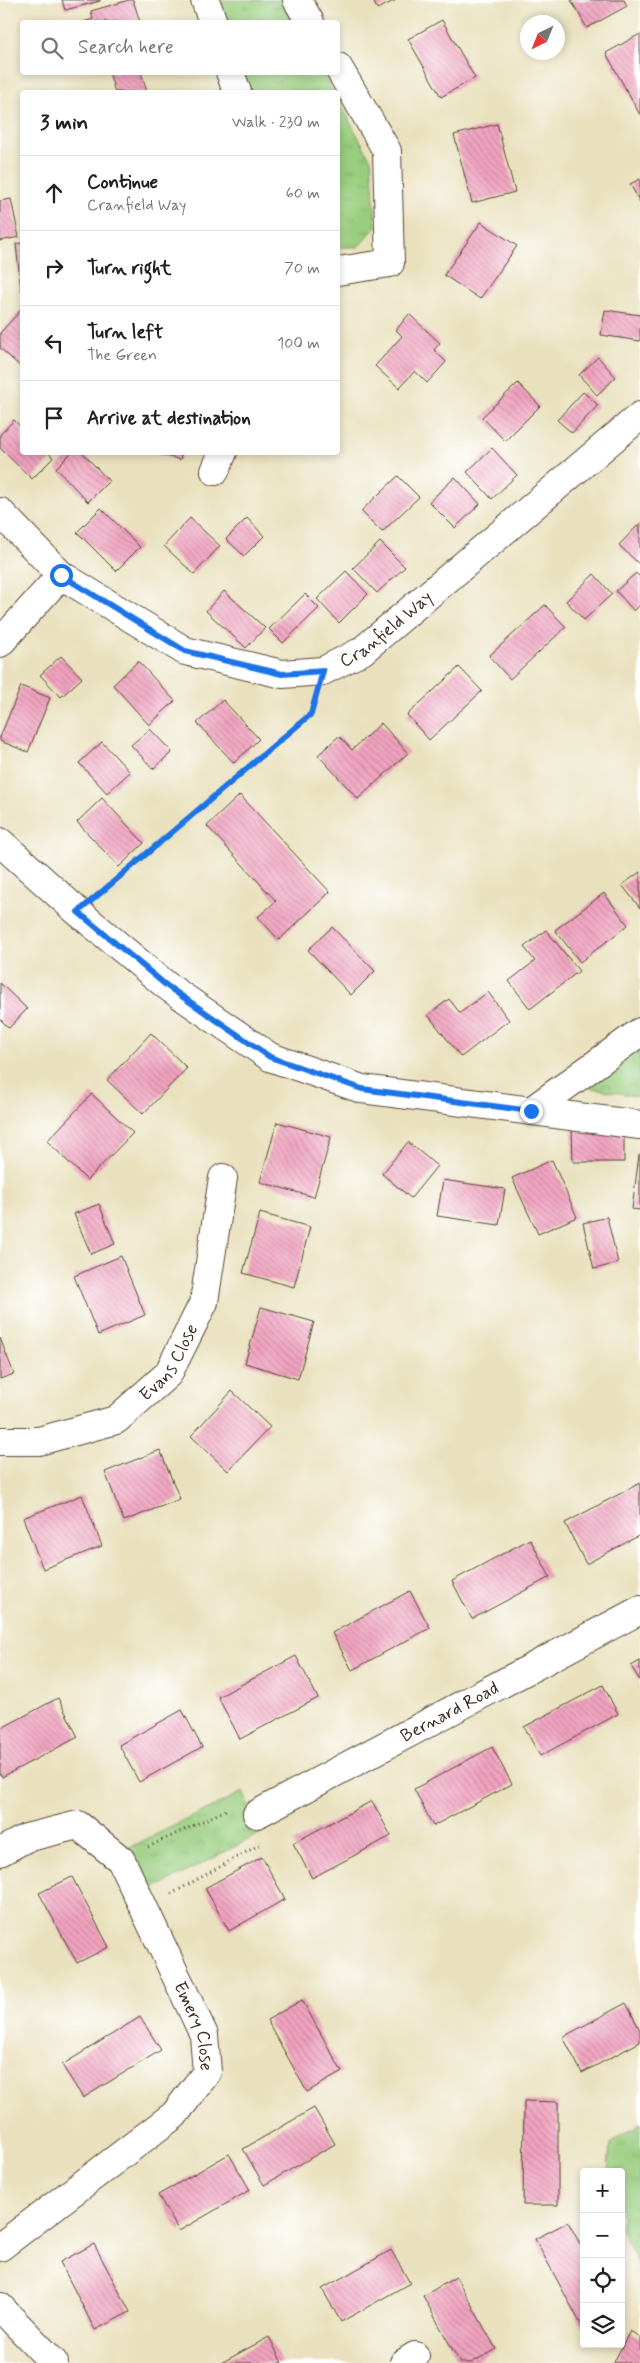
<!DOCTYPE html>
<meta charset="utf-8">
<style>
body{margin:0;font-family:Mynerve,sans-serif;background:#f2f2f2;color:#202124}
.controls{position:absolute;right:15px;bottom:15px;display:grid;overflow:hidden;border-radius:5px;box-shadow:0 2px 8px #0003}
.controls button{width:45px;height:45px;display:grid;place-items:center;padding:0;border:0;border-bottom:1px solid #e0e0e0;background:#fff;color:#202124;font:25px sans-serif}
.compass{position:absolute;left:520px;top:15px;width:45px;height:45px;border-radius:50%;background:#fff;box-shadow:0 2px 8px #0003;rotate:223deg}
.stop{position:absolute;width:15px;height:15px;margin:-11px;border:4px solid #1a73e8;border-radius:50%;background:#fff}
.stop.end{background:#1a73e8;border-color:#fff;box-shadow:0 1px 5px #0008}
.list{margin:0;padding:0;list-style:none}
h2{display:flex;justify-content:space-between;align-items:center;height:65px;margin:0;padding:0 20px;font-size:21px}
h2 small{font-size:16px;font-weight:400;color:#757577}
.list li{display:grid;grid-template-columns:32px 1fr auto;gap:15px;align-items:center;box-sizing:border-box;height:75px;padding:0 20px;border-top:1px solid #e0e0e0}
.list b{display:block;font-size:19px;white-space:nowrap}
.list p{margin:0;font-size:16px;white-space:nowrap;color:#757577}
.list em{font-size:16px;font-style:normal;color:#757577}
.icon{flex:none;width:28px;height:28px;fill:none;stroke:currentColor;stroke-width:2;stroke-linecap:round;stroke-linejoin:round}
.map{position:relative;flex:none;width:640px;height:2363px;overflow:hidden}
.search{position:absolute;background:#fff;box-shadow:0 2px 8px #0003;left:20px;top:20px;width:320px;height:55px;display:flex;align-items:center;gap:12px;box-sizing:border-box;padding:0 18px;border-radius:5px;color:#757577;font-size:19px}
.panel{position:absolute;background:#fff;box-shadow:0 2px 8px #0003;left:20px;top:90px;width:320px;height:365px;border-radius:5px}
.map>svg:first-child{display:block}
</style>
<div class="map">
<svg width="640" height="2363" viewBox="0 0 640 2363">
<defs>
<pattern id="grass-tufts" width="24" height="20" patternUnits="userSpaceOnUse" patternTransform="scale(1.25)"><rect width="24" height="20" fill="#99cd7e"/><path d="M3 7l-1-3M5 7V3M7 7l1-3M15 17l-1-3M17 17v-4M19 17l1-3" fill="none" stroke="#85b06c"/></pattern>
<pattern id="park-crowns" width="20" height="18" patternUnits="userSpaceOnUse" patternTransform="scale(1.25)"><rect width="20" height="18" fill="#99cd7e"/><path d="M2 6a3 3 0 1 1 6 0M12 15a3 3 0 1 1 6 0" fill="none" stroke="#85b06c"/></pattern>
<pattern id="building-back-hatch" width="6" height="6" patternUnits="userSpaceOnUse" patternTransform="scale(1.25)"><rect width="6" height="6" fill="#f1a3bf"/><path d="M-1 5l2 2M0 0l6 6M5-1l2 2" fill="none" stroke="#c4859b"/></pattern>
</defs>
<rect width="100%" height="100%" fill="#fff"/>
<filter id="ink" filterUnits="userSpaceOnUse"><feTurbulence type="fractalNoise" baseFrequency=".02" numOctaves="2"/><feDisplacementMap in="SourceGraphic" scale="10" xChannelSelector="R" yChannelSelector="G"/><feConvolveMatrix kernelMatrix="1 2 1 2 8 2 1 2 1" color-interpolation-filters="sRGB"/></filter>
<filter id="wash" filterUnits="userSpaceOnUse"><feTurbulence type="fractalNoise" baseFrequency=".0096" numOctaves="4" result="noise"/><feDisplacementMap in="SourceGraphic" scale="20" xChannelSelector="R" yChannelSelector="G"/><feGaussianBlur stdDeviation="1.12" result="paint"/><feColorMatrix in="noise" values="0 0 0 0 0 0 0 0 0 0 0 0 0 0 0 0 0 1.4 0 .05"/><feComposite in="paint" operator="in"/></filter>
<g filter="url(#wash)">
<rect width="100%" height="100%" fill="#e9e1be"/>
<g fill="url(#grass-tufts)" stroke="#6a7c4e">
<polygon points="211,0 284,0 294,22 219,22"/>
<polygon points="236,73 322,73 333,92 242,92"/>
<polygon points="338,100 371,160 376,227 358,247 338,247"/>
<polygon points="243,1792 261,1833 144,1894 122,1851"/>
<polygon points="640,2124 640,2268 621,2228 621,2172 608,2172 610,2144"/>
</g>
<polygon fill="url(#park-crowns)" stroke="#6a7c4e" points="640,1047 640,1097 582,1086"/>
<g id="blocks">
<g fill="url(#building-back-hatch)">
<polygon points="62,0 100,0 100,1 65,10"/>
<polygon points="129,0 133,0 140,22 83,22 93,19 91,11"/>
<polygon points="373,0 396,0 377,9"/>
<polygon points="571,0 624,0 627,6 587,28"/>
<polygon points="442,20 475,78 441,97 408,39"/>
<polygon points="640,34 640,115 606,53"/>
<polygon points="109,72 141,72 147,92 115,92"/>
<polygon points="497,124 515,192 472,203 454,135"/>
<polygon points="640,179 640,202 630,184"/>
<polygon points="11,199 19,237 0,241 0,201"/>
<polygon points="481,222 517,246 480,299 444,275"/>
<polygon points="22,243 22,290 21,290 16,244"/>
<polygon points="22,309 22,366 21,367 0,348 0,333"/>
<polygon points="605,310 640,315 640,341 601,335"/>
<polygon points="409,314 440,343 434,350 446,362 427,383 415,371 399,388 375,366 402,336 396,330"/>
<polygon points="598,357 616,377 597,395 579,375"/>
<polygon points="518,383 540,406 505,441 482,417"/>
<polygon points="583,392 598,405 572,433 557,420"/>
<polygon points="14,420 22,428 22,452 48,452 53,458 32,479 0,448 0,435"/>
<polygon points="492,448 517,475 492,499 467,472"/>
<polygon points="72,452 82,452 109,481 88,502 56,468"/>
<polygon points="154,452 182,452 180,460"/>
<polygon points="398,476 419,497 382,532 361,511"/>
<polygon points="455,477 480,504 455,528 429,502"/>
<polygon points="101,508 140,547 116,571 77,532"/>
<polygon points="190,518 220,546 194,574 164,546"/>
<polygon points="247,518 264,536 244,556 226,539"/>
<polygon points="640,523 640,565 619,545"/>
<polygon points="380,542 405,567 377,593 353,568"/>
<polygon points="346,571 368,594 339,623 317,599"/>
<polygon points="636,573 640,577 640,605 634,611 616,591"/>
<polygon points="594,574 612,594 584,620 566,601"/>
<polygon points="224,591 265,628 246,648 206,611"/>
<polygon points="305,594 319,608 283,643 269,629"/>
<polygon points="545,605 566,627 510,679 489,656"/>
<polygon points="61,656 82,678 61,697 40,675"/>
<polygon points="138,661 175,701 149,725 113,685"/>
<polygon points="459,667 482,691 429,740 407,715"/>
<polygon points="21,686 50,698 28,752 0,741 0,737"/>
<polygon points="223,700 259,739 234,763 197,723"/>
<polygon points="381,723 408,753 358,799 318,755 339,736 352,750"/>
<polygon points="150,729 172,752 153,769 131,745"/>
<polygon points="102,742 130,772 107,793 79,763"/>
<polygon points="240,795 330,892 279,940 258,917 276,901 207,826"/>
<polygon points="102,798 144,843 119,867 77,822"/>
<polygon points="640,872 640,908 622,885"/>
<polygon points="604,893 628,925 580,962 555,930"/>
<polygon points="332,927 375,971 351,995 308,950"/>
<polygon points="546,930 579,971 530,1009 509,981 535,961 524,947"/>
<polygon points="0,983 27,1009 9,1028 0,1019"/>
<polygon points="488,992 509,1020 461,1057 428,1015 449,999 460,1013"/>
<polygon points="151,1033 187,1068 143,1114 107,1080"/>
<polygon points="92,1094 133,1133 87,1180 47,1141"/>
<polygon points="277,1122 331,1137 314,1197 260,1182"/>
<polygon points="572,1129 624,1129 624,1162 573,1162"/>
<polygon points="408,1142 437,1166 411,1198 382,1174"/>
<polygon points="639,1155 640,1155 640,1210 632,1209"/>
<polygon points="552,1160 577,1217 538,1234 512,1178"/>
<polygon points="443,1180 505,1189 499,1225 437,1216"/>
<polygon points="99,1204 115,1244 91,1254 74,1214"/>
<polygon points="260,1213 310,1227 294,1287 243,1273"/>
<polygon points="607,1217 618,1263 594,1269 583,1223"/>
<polygon points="121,1256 145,1315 98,1335 74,1276"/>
<polygon points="261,1307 314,1322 298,1379 245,1363"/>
<polygon points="0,1338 14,1374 0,1379"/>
<polygon points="232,1391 270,1427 228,1471 191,1436"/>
<polygon points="160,1450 180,1499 124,1521 105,1472"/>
<polygon points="640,1483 640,1535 586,1564 565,1523"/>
<polygon points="82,1495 102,1546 43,1569 23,1518"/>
<polygon points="530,1539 550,1577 472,1619 452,1581"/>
<polygon points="410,1591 430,1628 352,1670 332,1633"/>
<polygon points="296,1656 318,1698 240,1739 218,1697"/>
<polygon points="640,1661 640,1681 631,1666"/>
<polygon points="603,1685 618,1714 540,1756 524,1727"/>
<polygon points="58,1698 78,1737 2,1777 0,1773 0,1729"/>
<polygon points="182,1710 202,1747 139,1782 119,1745"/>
<polygon points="492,1747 512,1784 433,1826 414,1789"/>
<polygon points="372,1801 391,1836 312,1878 293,1843"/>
<polygon points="262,1857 285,1899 229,1931 205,1888"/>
<polygon points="72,1877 109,1947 77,1963 39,1893"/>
<polygon points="302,2000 342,2072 307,2092 267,2020"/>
<polygon points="626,2003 640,2030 640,2042 582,2073 563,2037"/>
<polygon points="140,2017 161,2050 83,2098 62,2065"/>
<polygon points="524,2101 558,2102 558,2205 523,2205"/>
<polygon points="314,2108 335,2144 264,2185 243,2149"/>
<polygon points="229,2154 250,2190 179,2231 158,2195"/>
<polygon points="568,2222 584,2251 584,2330 535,2239"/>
<polygon points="94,2244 130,2312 95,2330 60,2262"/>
<polygon points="391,2250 410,2283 341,2322 322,2289"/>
<polygon points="456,2277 496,2349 471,2363 460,2363 423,2296"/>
<polygon points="630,2331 640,2337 640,2363 615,2363 614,2362"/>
<polygon points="269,2337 282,2363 221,2363"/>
</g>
</g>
</g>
<g filter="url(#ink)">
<use href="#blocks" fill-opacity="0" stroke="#554536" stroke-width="1"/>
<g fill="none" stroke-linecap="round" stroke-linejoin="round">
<defs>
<g id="street">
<polyline points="205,0 213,22"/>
<polyline points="297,0 310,22"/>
<polyline points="338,67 387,151 390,263 338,271"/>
<polyline points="230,72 237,92"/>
<polyline points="215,471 223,452"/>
<path id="s1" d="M0,512L61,575L185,651L282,674L323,671L362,651L640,416"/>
<polyline points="0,643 61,575"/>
<polyline points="0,842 78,912 167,986 270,1057 362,1089 640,1125"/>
<polyline points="531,1111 640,1032"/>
<path id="s2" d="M0,1441H39L116,1420L168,1374L204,1302L223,1178"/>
<path id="s3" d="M257,1814L640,1610"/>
<path id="s4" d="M0,1852L26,1838L78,1825L121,1860L204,2035L207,2072L174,2115L0,2247"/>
<polyline points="0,2307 54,2363"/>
<polyline points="404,2363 415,2356"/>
</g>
</defs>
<use href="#street" stroke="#554536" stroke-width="30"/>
<g stroke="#554536" stroke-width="3" stroke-dasharray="1 4" stroke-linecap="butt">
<polyline points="102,892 311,714 314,703"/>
<polyline points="148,1847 228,1809"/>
<polyline points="171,1894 259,1845"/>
</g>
<use href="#street" stroke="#fff" stroke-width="28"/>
</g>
</g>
<g fill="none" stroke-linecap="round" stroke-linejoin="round" filter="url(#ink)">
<polyline stroke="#1a73e8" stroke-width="6" points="61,575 185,651 282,674 323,671 311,714 78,912 167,986 270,1057 362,1089 531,1111"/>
</g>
<g text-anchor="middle" stroke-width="4.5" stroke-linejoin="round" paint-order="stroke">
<g font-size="18" fill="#3b2a1e" stroke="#fff">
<text dy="6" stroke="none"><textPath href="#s1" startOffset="450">Cranfield Way</textPath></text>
<text dy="6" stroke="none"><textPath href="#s2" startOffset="198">Evans Close</textPath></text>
<text dy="6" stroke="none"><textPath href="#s3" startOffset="218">Bernard Road</textPath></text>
<text dy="6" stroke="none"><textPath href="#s4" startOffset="321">Emery Close</textPath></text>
</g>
</g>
</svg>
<div class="controls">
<button>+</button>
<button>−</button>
<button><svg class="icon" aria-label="locate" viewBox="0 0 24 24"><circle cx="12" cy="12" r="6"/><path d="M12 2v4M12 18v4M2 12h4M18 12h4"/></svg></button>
<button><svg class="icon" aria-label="layers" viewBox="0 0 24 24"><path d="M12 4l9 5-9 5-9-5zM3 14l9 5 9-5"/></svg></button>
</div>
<svg class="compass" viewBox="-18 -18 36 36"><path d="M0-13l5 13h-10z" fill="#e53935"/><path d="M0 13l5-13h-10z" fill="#757577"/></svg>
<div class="stop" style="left:61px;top:575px"></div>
<div class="stop end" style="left:531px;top:1111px"></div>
<div class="search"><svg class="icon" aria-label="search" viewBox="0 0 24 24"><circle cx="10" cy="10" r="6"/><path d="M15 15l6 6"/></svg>Search here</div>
<section class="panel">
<h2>3 min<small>Walk · 230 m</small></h2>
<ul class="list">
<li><svg class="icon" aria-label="ahead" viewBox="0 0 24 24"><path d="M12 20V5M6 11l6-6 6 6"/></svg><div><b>Continue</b><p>Cranfield Way</p></div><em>60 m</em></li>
<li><svg class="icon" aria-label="right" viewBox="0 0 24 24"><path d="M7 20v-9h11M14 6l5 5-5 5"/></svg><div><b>Turn right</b></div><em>70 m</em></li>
<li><svg class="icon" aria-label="left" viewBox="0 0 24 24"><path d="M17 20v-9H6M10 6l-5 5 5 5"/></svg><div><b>Turn left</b><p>The Green</p></div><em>100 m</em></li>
<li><svg class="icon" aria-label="arrive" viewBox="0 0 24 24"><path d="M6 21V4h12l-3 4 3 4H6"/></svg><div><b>Arrive at destination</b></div></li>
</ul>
</section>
</div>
